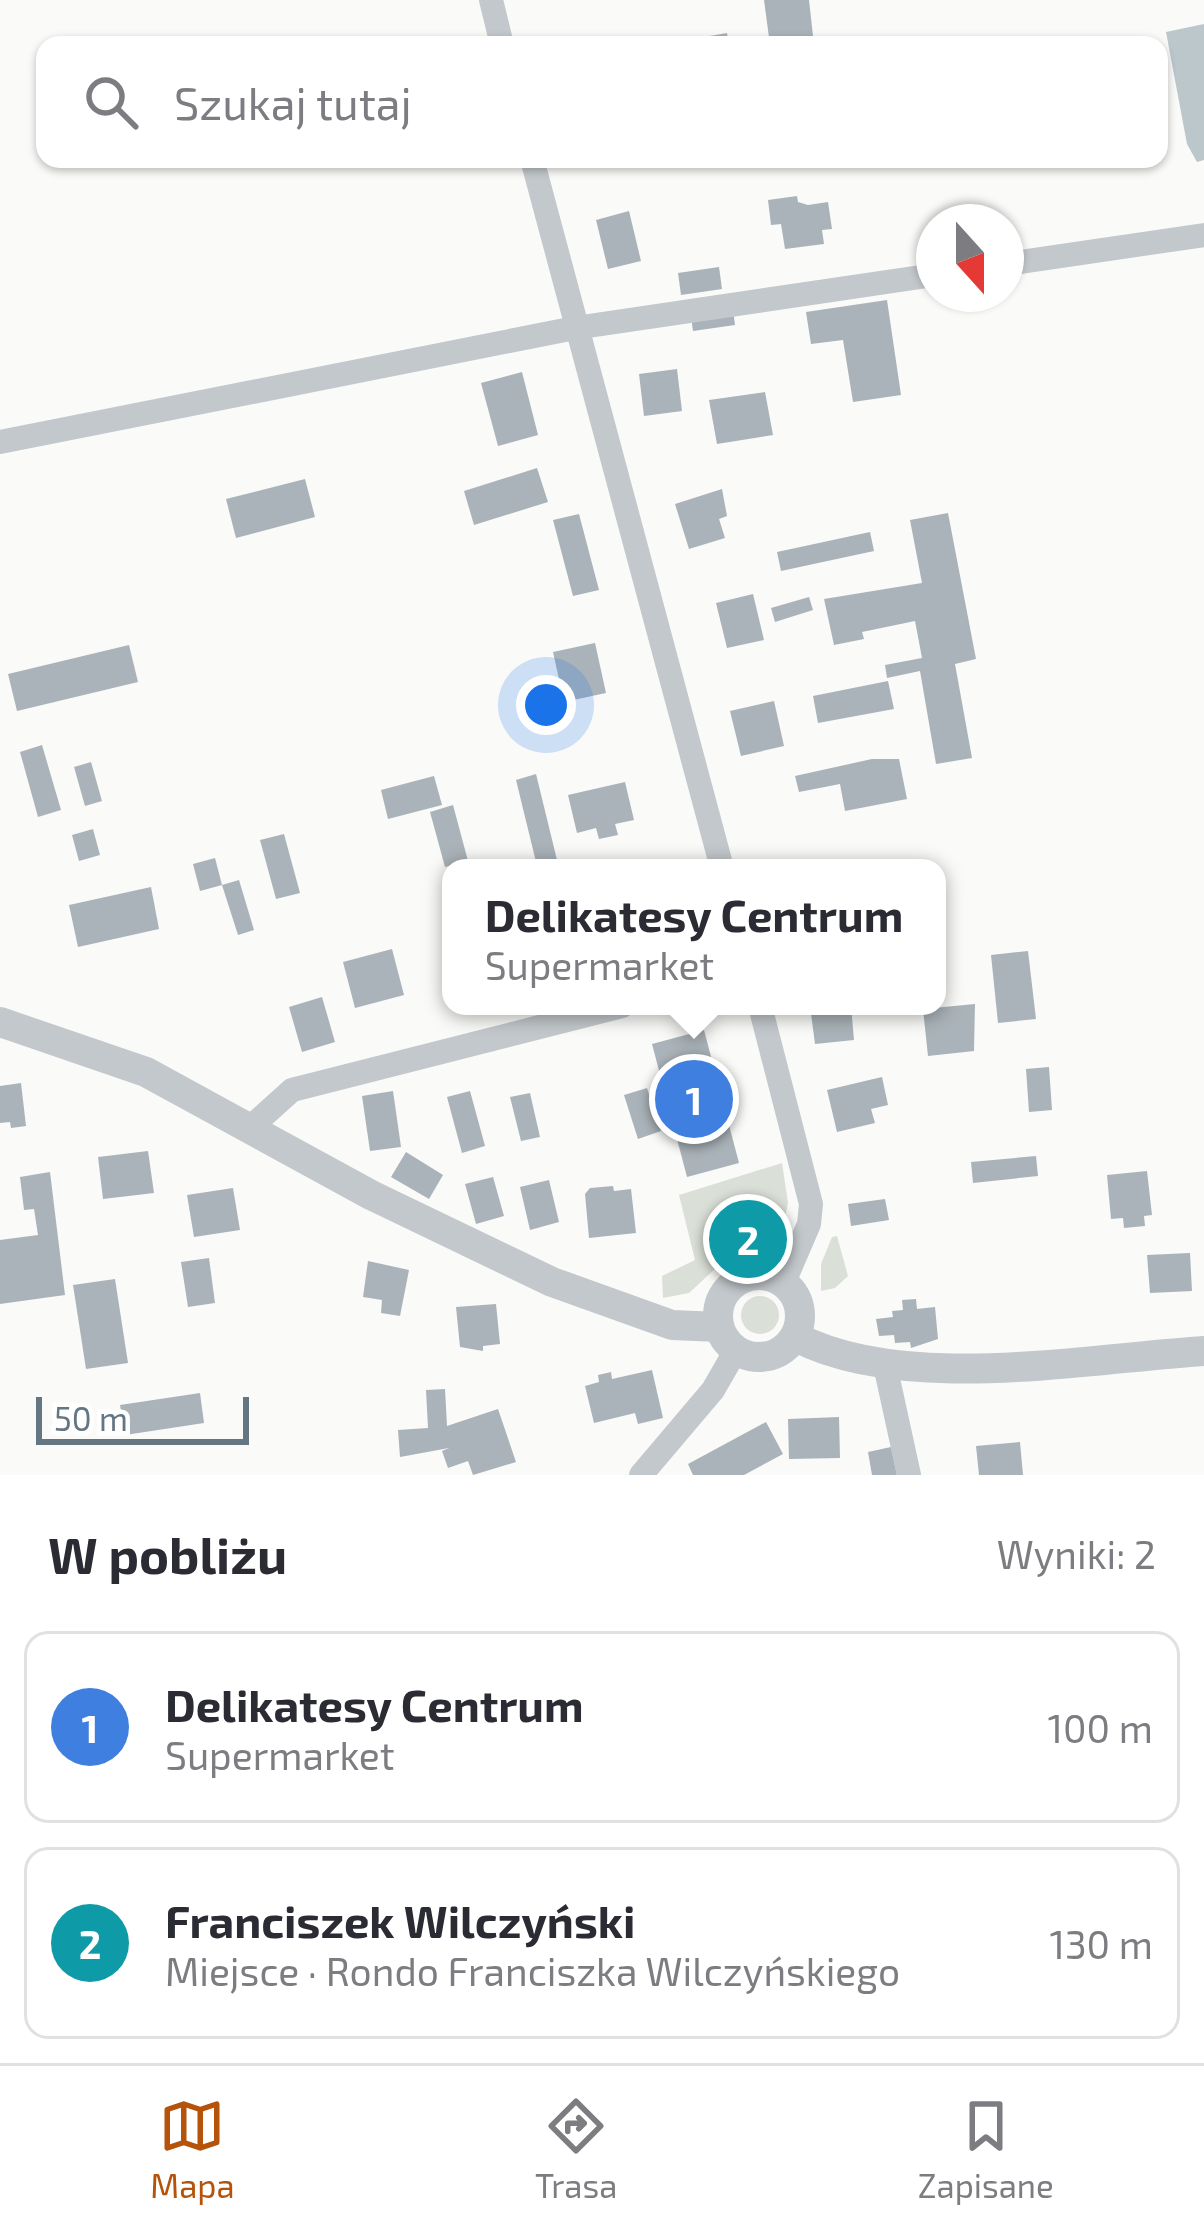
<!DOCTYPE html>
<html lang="pl">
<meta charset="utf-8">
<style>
body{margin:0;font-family:"Exo 2",sans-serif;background:#f7f7f7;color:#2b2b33}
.compass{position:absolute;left:916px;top:204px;width:108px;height:108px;border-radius:50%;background:#fff;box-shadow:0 3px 9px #0004;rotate:159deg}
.scale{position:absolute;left:36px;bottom:30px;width:213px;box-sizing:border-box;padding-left:12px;border:6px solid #657683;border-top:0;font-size:33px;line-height:42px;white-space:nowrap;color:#657683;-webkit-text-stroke:9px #fff;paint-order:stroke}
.you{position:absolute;left:546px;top:705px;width:42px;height:42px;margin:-30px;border:9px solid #fff;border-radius:50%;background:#1a73e8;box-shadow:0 0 0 18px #1a73e833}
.badge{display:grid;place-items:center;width:78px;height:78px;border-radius:50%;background:#b45309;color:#fff;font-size:39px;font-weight:700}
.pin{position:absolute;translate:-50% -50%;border:6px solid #fff;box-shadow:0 3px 12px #0006}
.popup{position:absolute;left:442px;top:859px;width:504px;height:156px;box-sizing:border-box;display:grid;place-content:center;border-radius:24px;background:#fff;filter:drop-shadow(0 3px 9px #0005);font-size:39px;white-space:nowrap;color:#7c7c81}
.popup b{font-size:45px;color:#2b2b33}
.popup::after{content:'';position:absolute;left:50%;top:100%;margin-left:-24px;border:24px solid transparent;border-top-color:#fff}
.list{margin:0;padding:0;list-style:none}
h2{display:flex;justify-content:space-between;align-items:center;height:156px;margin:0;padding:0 48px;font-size:51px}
h2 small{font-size:39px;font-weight:400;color:#7c7c81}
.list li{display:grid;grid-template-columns:78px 1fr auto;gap:36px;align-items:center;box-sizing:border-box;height:192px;margin:0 24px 24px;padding:0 24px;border:3px solid #e1e1e2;border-radius:24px}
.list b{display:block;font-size:45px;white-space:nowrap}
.list p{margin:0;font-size:39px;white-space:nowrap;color:#7c7c81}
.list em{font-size:39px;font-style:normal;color:#7c7c81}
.icon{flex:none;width:66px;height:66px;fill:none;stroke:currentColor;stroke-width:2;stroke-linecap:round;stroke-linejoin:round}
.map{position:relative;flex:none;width:1204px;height:1475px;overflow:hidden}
.search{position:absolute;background:#fff;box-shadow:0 3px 9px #0004;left:36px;right:36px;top:36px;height:132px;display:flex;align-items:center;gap:30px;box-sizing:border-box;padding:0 42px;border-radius:24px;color:#7c7c81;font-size:45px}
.sheet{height:588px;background:#fff}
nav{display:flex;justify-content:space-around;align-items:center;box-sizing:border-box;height:168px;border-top:3px solid #e1e1e2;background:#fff;font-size:33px;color:#7c7c81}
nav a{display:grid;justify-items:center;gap:6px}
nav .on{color:#b45309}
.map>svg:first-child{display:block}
</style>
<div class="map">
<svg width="1204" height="1475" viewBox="0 0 1204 1475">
<rect width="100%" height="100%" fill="#fafaf8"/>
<g fill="#dadfd7">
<polygon points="782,1163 788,1203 783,1227 755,1204 723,1211 711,1244 717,1267 689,1293 663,1298 662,1276 695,1260 679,1195"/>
<polygon points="748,1213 767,1223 775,1237 758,1248 754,1229 742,1232 746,1253 725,1261 725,1230"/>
<polygon points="837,1236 848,1276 835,1288 821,1291 821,1264 832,1237"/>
<circle cx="760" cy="1315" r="19"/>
</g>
<polygon fill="#bbc7cb" points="1204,24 1204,160 1197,162 1187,144 1166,32"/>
<g fill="#aab3b9">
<polygon points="764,0 809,0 814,45 770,45"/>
<polygon points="727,33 729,45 669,45 669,43"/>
<polygon points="797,196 798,202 808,205 828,202 832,229 822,230 824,244 785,249 781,224 771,225 768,200"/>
<polygon points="629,211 641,261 608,269 596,220"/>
<polygon points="719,267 722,289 681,295 678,273"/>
<polygon points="887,300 901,395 853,402 843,340 811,344 806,312"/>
<polygon points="733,310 735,325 693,331 691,316"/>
<polygon points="677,369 682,411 644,416 639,374"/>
<polygon points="522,372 538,435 498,446 481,383"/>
<polygon points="765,392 773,435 717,444 709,400"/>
<polygon points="537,468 548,502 474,525 464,491"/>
<polygon points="305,479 315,517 236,538 226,499"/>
<polygon points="722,489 727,516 719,519 725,538 689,549 675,504"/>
<polygon points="948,513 976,659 955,664 972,758 936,764 920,671 887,678 885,665 922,658 915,621 862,632 864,639 834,645 824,599 922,583 910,520"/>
<polygon points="579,514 599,590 573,596 553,520"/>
<polygon points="870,532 874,551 781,571 777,552"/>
<polygon points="753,594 764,640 727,648 716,603"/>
<polygon points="809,597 813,610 775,622 771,608"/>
<polygon points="595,643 606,693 564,702 553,652"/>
<polygon points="129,645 138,682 17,711 8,674"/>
<polygon points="888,681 894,709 818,723 813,696"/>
<polygon points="774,701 784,746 741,756 730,711"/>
<polygon points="42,745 61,810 38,817 20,752"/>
<polygon points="872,759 899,759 907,799 845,811 840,784 799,792 795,776"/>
<polygon points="91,762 102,801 85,806 74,767"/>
<polygon points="536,774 557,860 537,866 516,780"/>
<polygon points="434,776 442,805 388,819 381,790"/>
<polygon points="625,782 634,820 615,824 618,835 599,839 596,828 577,833 568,795"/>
<polygon points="453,805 468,861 445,867 430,812"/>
<polygon points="93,829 100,855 79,861 72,835"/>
<polygon points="284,834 300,893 276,899 260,840"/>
<polygon points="215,858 222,885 200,891 193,864"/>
<polygon points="239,880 254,930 238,935 222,885"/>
<polygon points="151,887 159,929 78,947 69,905"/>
<polygon points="392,949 404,995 355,1008 343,962"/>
<polygon points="1028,951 1036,1019 998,1023 991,955"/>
<polygon points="322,997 335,1042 302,1052 289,1007"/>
<polygon points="975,1004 974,1051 928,1056 923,1009"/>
<polygon points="810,1006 851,1006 854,1040 815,1044"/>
<polygon points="704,1030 739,1163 687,1177 652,1044"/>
<polygon points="1049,1067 1052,1110 1029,1112 1026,1069"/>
<polygon points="882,1077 888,1105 871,1109 875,1123 837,1132 827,1090"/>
<polygon points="21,1083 26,1126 11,1128 10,1122 0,1123 0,1086"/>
<polygon points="647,1088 661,1131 638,1139 624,1095"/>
<polygon points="393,1091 401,1147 370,1151 362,1096"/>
<polygon points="470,1091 485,1146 462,1153 447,1097"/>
<polygon points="530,1093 540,1137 521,1141 510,1097"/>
<polygon points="148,1151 154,1193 103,1199 98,1157"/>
<polygon points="406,1152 443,1175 429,1199 391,1177"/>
<polygon points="1036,1156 1038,1176 973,1183 971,1162"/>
<polygon points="1147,1171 1152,1215 1144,1216 1145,1226 1124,1228 1123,1218 1111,1219 1107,1175"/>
<polygon points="50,1172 65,1295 0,1304 0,1240 38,1235 34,1209 24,1210 20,1177"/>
<polygon points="493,1177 504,1216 476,1224 465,1184"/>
<polygon points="549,1180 559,1222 530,1230 520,1187"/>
<polygon points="613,1186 614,1191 631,1189 636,1233 589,1238 585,1194 590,1188"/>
<polygon points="233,1188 240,1230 194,1237 187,1195"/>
<polygon points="885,1199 889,1220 851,1226 848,1204"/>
<polygon points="1190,1253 1192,1291 1150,1293 1147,1255"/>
<polygon points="209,1258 215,1303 188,1307 181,1262"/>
<polygon points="368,1261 409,1270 400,1316 381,1313 382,1300 363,1297"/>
<polygon points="115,1279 128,1363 86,1369 73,1285"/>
<polygon points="916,1299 917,1309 935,1307 938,1339 911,1348 910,1342 895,1343 894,1335 879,1336 876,1319 893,1317 892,1311 903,1310 902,1300"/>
<polygon points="496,1304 500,1344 483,1346 483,1351 460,1347 456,1307"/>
<polygon points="652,1370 663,1418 638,1424 635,1413 594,1423 585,1386 599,1382 598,1375 611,1372 612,1379"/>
<polygon points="445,1389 447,1426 498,1409 516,1462 473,1475 468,1461 448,1468 442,1451 449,1448 400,1457 398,1430 428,1428 426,1390"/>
<polygon points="200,1393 204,1423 125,1435 120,1405"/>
<polygon points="839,1417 840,1458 789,1459 788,1419"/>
<polygon points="766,1422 783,1454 744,1475 693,1475 688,1464"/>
<polygon points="1020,1442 1023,1475 979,1475 976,1446"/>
<polygon points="891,1447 897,1475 872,1475 868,1452"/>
</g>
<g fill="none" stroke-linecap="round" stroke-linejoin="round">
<g stroke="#c3c8cc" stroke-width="24">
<polyline points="491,0 502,45"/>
<polyline points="532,159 722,868"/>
<polyline points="1006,264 1204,235"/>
<polyline points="0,442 575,328 934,275"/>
<polyline points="760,1006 811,1204 809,1224 784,1282"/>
<polyline points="252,1126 292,1090 622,1006"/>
<polyline points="885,1365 909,1475"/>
<polyline points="641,1475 713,1390 736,1350"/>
</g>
<g stroke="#c3c8cc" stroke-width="30">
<polyline points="0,1022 146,1072 371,1195 552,1282 672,1325 719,1327"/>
<circle cx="759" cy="1316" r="41"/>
<path d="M796,1337C902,1393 1085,1359 1204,1351"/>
</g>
</g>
</svg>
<svg class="compass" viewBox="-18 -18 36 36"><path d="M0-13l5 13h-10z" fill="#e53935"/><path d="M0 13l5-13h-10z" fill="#7c7c81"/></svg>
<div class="scale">50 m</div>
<div class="you"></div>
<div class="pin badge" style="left:694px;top:1099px;background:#3f7fe0">1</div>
<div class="popup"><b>Delikatesy Centrum</b>Supermarket</div>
<div class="pin badge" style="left:748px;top:1239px;background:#0f9aa8">2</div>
<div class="search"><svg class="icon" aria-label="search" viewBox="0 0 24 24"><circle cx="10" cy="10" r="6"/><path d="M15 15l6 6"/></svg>Szukaj tutaj</div>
</div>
<section class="sheet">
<h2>W pobliżu<small>Wyniki: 2</small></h2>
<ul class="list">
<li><span class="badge" style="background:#3f7fe0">1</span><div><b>Delikatesy Centrum</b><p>Supermarket</p></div><em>100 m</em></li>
<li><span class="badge" style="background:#0f9aa8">2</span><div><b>Franciszek Wilczyński</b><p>Miejsce · Rondo Franciszka Wilczyńskiego</p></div><em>130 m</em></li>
</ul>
</section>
<nav>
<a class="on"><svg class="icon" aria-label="map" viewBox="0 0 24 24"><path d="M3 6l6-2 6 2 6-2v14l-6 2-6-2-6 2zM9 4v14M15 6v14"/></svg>Mapa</a>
<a><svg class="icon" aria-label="directions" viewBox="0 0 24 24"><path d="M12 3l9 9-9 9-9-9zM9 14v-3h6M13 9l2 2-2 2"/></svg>Trasa</a>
<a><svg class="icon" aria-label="saved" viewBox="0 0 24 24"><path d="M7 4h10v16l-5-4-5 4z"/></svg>Zapisane</a>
</nav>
